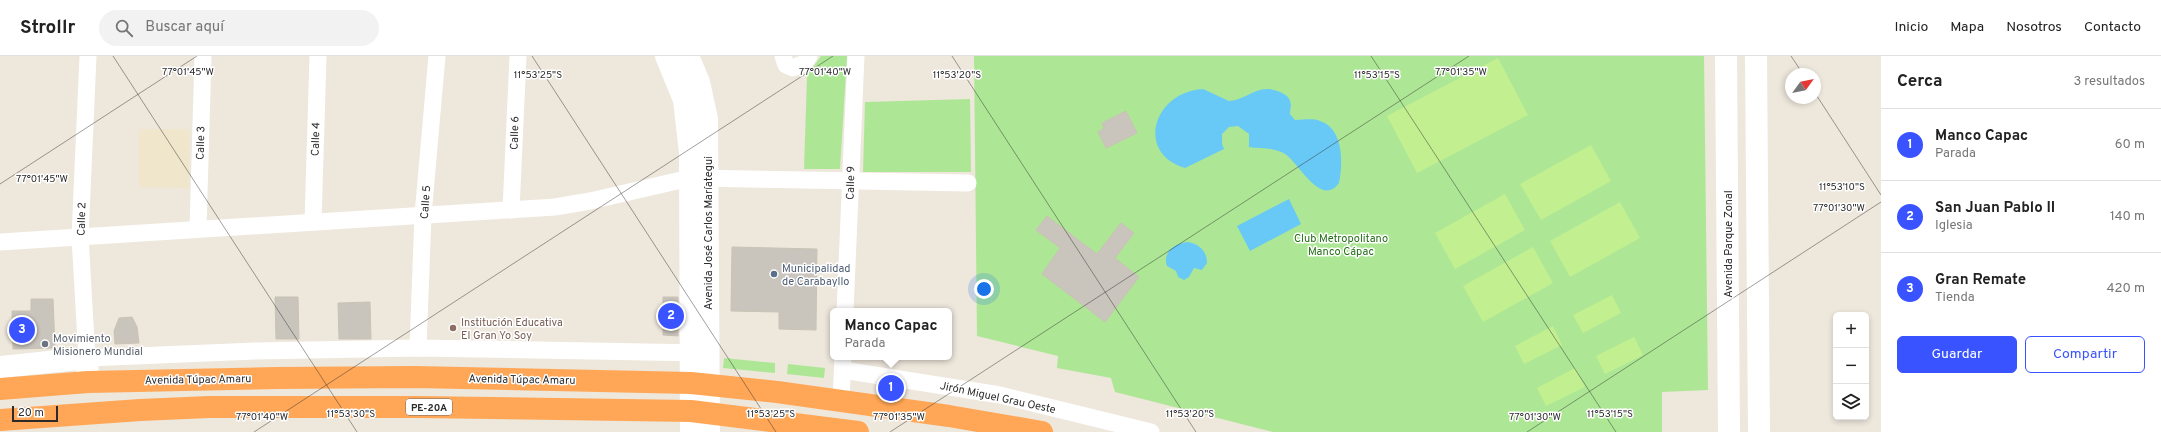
<!DOCTYPE html>
<html lang="es">
<meta charset="utf-8">
<style>
body{margin:0;font-family:Overpass,sans-serif;background:#f2f2f2;color:#222}
.controls{position:absolute;right:12px;bottom:12px;display:grid;overflow:hidden;border-radius:6px;box-shadow:0 2px 6px #0003}
.controls button{width:36px;height:36px;display:grid;place-items:center;padding:0;border:0;border-bottom:1px solid #e0e0e0;background:#fff;color:#222;font:20px sans-serif}
.compass{position:absolute;left:1785px;top:12px;width:36px;height:36px;border-radius:50%;background:#fff;box-shadow:0 2px 6px #0003;rotate:57deg}
.scale{position:absolute;left:12px;bottom:10px;width:46px;box-sizing:border-box;padding-left:4px;border:2px solid #2b2b2b;border-top:0;font-size:11px;line-height:14px;white-space:nowrap;color:#2b2b2b;-webkit-text-stroke:3px #fff;paint-order:stroke}
.you{position:absolute;left:984px;top:233px;width:14px;height:14px;margin:-10px;border:3px solid #fff;border-radius:50%;background:#1a73e8;box-shadow:0 0 0 6px #1a73e833}
.badge{display:grid;place-items:center;width:26px;height:26px;border-radius:50%;background:#3853ff;color:#fff;font-size:13px;font-weight:700}
.pin{position:absolute;translate:-50% -50%;border:2px solid #fff;box-shadow:0 1px 4px #0006}
.popup{position:absolute;left:830px;top:252px;width:122px;height:52px;box-sizing:border-box;display:grid;place-content:center;border-radius:6px;background:#fff;filter:drop-shadow(0 1px 3px #0005);font-size:13px;white-space:nowrap;color:#767676}
.popup b{font-size:15px;color:#222}
.popup::after{content:'';position:absolute;left:50%;top:100%;margin-left:-8px;border:8px solid transparent;border-top-color:#fff}
.list{margin:0;padding:0;list-style:none}
h2{display:flex;justify-content:space-between;align-items:center;height:52px;margin:0;padding:0 16px;font-size:17px}
h2 small{font-size:13px;font-weight:400;color:#767676}
.list li{display:grid;grid-template-columns:26px 1fr auto;gap:12px;align-items:center;box-sizing:border-box;height:72px;padding:0 16px;border-top:1px solid #e0e0e0}
.list b{display:block;font-size:15px;white-space:nowrap}
.list p{margin:0;font-size:13px;white-space:nowrap;color:#767676}
.list em{font-size:13px;font-style:normal;color:#767676}
.actions{display:flex;gap:8px;padding:12px 16px}
.actions a{flex:1;padding:9px 0;border:1px solid #3853ff;border-radius:6px;text-align:center;font-size:14px;color:#3853ff}
.actions .main{background:#3853ff;color:#fff}
.icon{flex:none;width:22px;height:22px;fill:none;stroke:currentColor;stroke-width:2;stroke-linecap:round;stroke-linejoin:round}
.map{position:relative;flex:none;width:1881px;height:376px;overflow:hidden}
header{display:flex;align-items:center;gap:24px;box-sizing:border-box;height:56px;padding:0 20px;background:#fff;border-bottom:1px solid #e0e0e0}
header strong{font-size:19px}
nav{display:flex;gap:22px;margin-inline-start:auto;font-size:14px}
.search{width:280px;height:36px;background:#f2f2f2;display:flex;align-items:center;gap:10px;box-sizing:border-box;padding:0 14px;border-radius:22px;color:#767676;font-size:15px}
main{display:flex}
aside{flex:1;background:#fff}
.map>svg:first-child{display:block}
</style>
<header>
<strong>Strollr</strong>
<div class="search"><svg class="icon" aria-label="search" viewBox="0 0 24 24"><circle cx="10" cy="10" r="6"/><path d="M15 15l6 6"/></svg>Buscar aquí</div>
<nav><a>Inicio</a><a>Mapa</a><a>Nosotros</a><a>Contacto</a></nav>
</header>
<main>
<div class="map">
<svg width="1881" height="376" viewBox="0 0 1881 376">
<rect width="100%" height="100%" fill="#eee7dc"/>
<polygon fill="#f0e6cb" points="139,73 189,73 189,132 139,131"/>
<g fill="#ade795">
<polygon points="821,0 847,0 840,113 804,113 807,20"/>
<polygon points="974,0 1704,0 1708,334 1662,336 1662,376 1273,376 1115,336 1111,322 1057,312 1058,300 977,280"/>
<polygon points="970,43 971,116 863,116 865,46"/>
<polygon points="724,302 775,307 775,317 723,312"/>
<polygon points="788,308 825,312 824,322 787,318"/>
</g>
<g fill="#c2ef90">
<polygon points="1498,2 1528,59 1417,117 1387,60"/>
<polygon points="1591,89 1611,125 1541,164 1520,128"/>
<polygon points="1505,138 1525,174 1455,213 1435,177"/>
<polygon points="1620,146 1640,182 1570,221 1550,185"/>
<polygon points="1533,191 1553,227 1483,266 1463,230"/>
<polygon points="1612,239 1621,257 1583,277 1573,259"/>
<polygon points="1553,270 1562,289 1524,308 1515,290"/>
<polygon points="1634,281 1643,299 1605,318 1596,300"/>
<polygon points="1575,312 1585,331 1546,350 1537,332"/>
</g>
<g fill="#69c9f6">
<path d="M1203,33L1229,45C1249,44 1258,25 1282,37C1286,39 1289,41 1290,45C1292,49 1290,53 1290,58L1295,64C1304,64 1312,62 1320,65C1344,73 1343,107 1339,127C1321,152 1299,107 1285,98C1274,91 1261,93 1249,91V78L1238,70L1229,71L1222,78V88L1224,93L1185,112C1135,97 1153,36 1203,33Z"/>
<polygon points="1289,143 1301,168 1250,195 1237,170"/>
<path d="M1188,186C1199,188 1207,195 1207,207L1202,214L1194,212L1189,221L1184,224L1178,221L1176,215L1167,210C1162,195 1176,187 1188,186Z"/>
</g>
<g fill="#c9c4bc" stroke="#c9c3b5">
<polygon points="1126,55 1137,77 1106,92 1098,76 1104,72 1102,67"/>
<polygon points="1047,160 1097,198 1121,167 1134,177 1115,202 1139,221 1105,266 1042,218 1060,192 1036,174"/>
<polygon points="732,191 817,193 816,274 779,273 779,256 731,255"/>
<polygon points="275,241 298,241 299,283 276,283"/>
<polygon points="663,241 678,241 678,280 663,279"/>
<polygon points="31,243 53,243 55,292 13,293 12,255 31,255"/>
<polygon points="370,246 371,283 339,283 338,247"/>
<polygon points="132,261 137,271 139,287 115,288 114,275 119,262"/>
</g>
<g fill="none" stroke-linecap="round" stroke-linejoin="round">
<g stroke="#fff" stroke-width="17">
<polyline points="88,0 80,181 87,302 255,295 418,292 702,297"/>
<polyline points="783,0 786,9 793,12 804,7 809,0"/>
<polyline points="511,154 518,0"/>
<polyline points="313,166 318,0"/>
<polyline points="198,173 203,0"/>
<polyline points="0,186 555,151 590,145 690,122 968,127"/>
<polyline points="845,255 856,0"/>
<polyline points="418,292 423,159 437,0"/>
<polyline points="843,314 1000,339 1151,376"/>
<polyline points="841,345 843,301"/>
</g>
<g stroke="#fff" stroke-width="22">
<polyline points="666,0 684,44 690,97 691,376"/>
<polyline points="688,0 699,26 707,63 709,376"/>
<polyline points="1726,0 1729,376"/>
<polyline points="1756,0 1759,376"/>
<polyline points="0,311 87,302 88,326"/>
</g>
<g stroke="#ffa756" stroke-width="22">
<polyline points="0,333 88,326 277,322 415,321 691,327 777,336 949,360 1042,376"/>
<polyline points="0,364 140,354 209,351 416,351 691,355 858,376"/>
</g>
</g>
<path fill="none" stroke="#2b2b2b" stroke-width="1" stroke-opacity="0.45" d="M113,0L357,376M532,0L776,376M952,0L1196,376M1371,0L1616,376M1791,0L1803,18M1815,37L1881,139M0,128L197,0M254,376L833,0M890,376L1469,0M1527,376L1881,146"/>
<circle fill="#5c6f8a" stroke="#fff" stroke-width="1.5" cx="774" cy="218" r="4"/>
<circle fill="#8d6e63" stroke="#fff" stroke-width="1.5" cx="453" cy="272" r="4"/>
<circle fill="#6b7280" stroke="#fff" stroke-width="1.5" cx="45" cy="288" r="4"/>
<g text-anchor="middle" stroke-width="3" stroke-linejoin="round" paint-order="stroke">
<rect fill="#fff" stroke="#6b6b6b" stroke-width="1" x="406" y="343" width="46" height="16" rx="3"/>
<g font-size="10" font-weight="bold" fill="#2b2b2b">
<text x="429" y="355">PE-20A</text>
</g>
<g font-size="11" fill="#2b2b2b" stroke="#fff">
<text transform="translate(514 77) rotate(-88)" y="4">Calle 6</text>
<text transform="translate(315 83) rotate(-88)" y="4">Calle 4</text>
<text transform="translate(200 87) rotate(-88)" y="4">Calle 3</text>
<text transform="translate(850 127) rotate(-88)" y="4">Calle 9</text>
<text transform="translate(425 146) rotate(-86)" y="4">Calle 5</text>
<text transform="translate(81 163) rotate(-88)" y="4">Calle 2</text>
<text transform="translate(708 177) rotate(-90)" y="4">Avenida José Carlos Maríategui</text>
<text transform="translate(1728 188) rotate(-90)" y="4">Avenida Parque Zonal</text>
<text transform="translate(198 323) rotate(-1)" y="4">Avenida Túpac Amaru</text>
<text transform="translate(522 323) rotate(1)" y="4">Avenida Túpac Amaru</text>
<text transform="translate(998 341) rotate(12)" y="4">Jirón Miguel Grau Oeste</text>
</g>
<g font-size="11" fill="#246d16" stroke="#fff">
<text x="1341" y="186">Club Metropolitano<tspan x="1341" dy="13">Manco Cápac</tspan></text>
</g>
<g font-size="11" fill="#4e5e75" stroke="#fff" text-anchor="start">
<text x="782" y="216">Municipalidad<tspan x="782" dy="13">de Carabayllo</tspan></text>
</g>
<g font-size="11" fill="#785e54" stroke="#fff" text-anchor="start">
<text x="461" y="270">Institución Educativa<tspan x="461" dy="13">El Gran Yo Soy</tspan></text>
</g>
<g font-size="11" fill="#5b616d" stroke="#fff" text-anchor="start">
<text x="53" y="286">Movimiento<tspan x="53" dy="13">Misionero Mundial</tspan></text>
</g>
</g>
<g font-size="10" text-anchor="middle" fill="#2b2b2b" stroke="#fff" stroke-width="3" stroke-linejoin="round" paint-order="stroke">
<text x="188" y="19">77°01'45"W</text>
<text x="825" y="19">77°01'40"W</text>
<text x="1461" y="19">77°01'35"W</text>
<text x="538" y="22">11°53'25"S</text>
<text x="957" y="22">11°53'20"S</text>
<text x="1377" y="22">11°53'15"S</text>
<text x="42" y="126">77°01'45"W</text>
<text x="1842" y="134">11°53'10"S</text>
<text x="1839" y="155">77°01'30"W</text>
<text x="351" y="361">11°53'30"S</text>
<text x="771" y="361">11°53'25"S</text>
<text x="1190" y="361">11°53'20"S</text>
<text x="1610" y="361">11°53'15"S</text>
<text x="262" y="364">77°01'40"W</text>
<text x="899" y="364">77°01'35"W</text>
<text x="1535" y="364">77°01'30"W</text>
</g>
</svg>
<div class="controls">
<button>+</button>
<button>−</button>
<button><svg class="icon" aria-label="layers" viewBox="0 0 24 24"><path d="M12 4l9 5-9 5-9-5zM3 14l9 5 9-5"/></svg></button>
</div>
<svg class="compass" viewBox="-18 -18 36 36"><path d="M0-13l5 13h-10z" fill="#e53935"/><path d="M0 13l5-13h-10z" fill="#767676"/></svg>
<div class="scale">20 m</div>
<div class="you"></div>
<div class="pin badge" style="left:891px;top:332px">1</div>
<div class="popup"><b>Manco Capac</b>Parada</div>
<div class="pin badge" style="left:671px;top:260px">2</div>
<div class="pin badge" style="left:22px;top:274px">3</div>
</div>
<aside>
<h2>Cerca<small>3 resultados</small></h2>
<ul class="list">
<li><span class="badge">1</span><div><b>Manco Capac</b><p>Parada</p></div><em>60 m</em></li>
<li><span class="badge">2</span><div><b>San Juan Pablo II</b><p>Iglesia</p></div><em>140 m</em></li>
<li><span class="badge">3</span><div><b>Gran Remate</b><p>Tienda</p></div><em>420 m</em></li>
</ul>
<div class="actions"><a class="main">Guardar</a><a>Compartir</a></div>
</aside>
</main>
